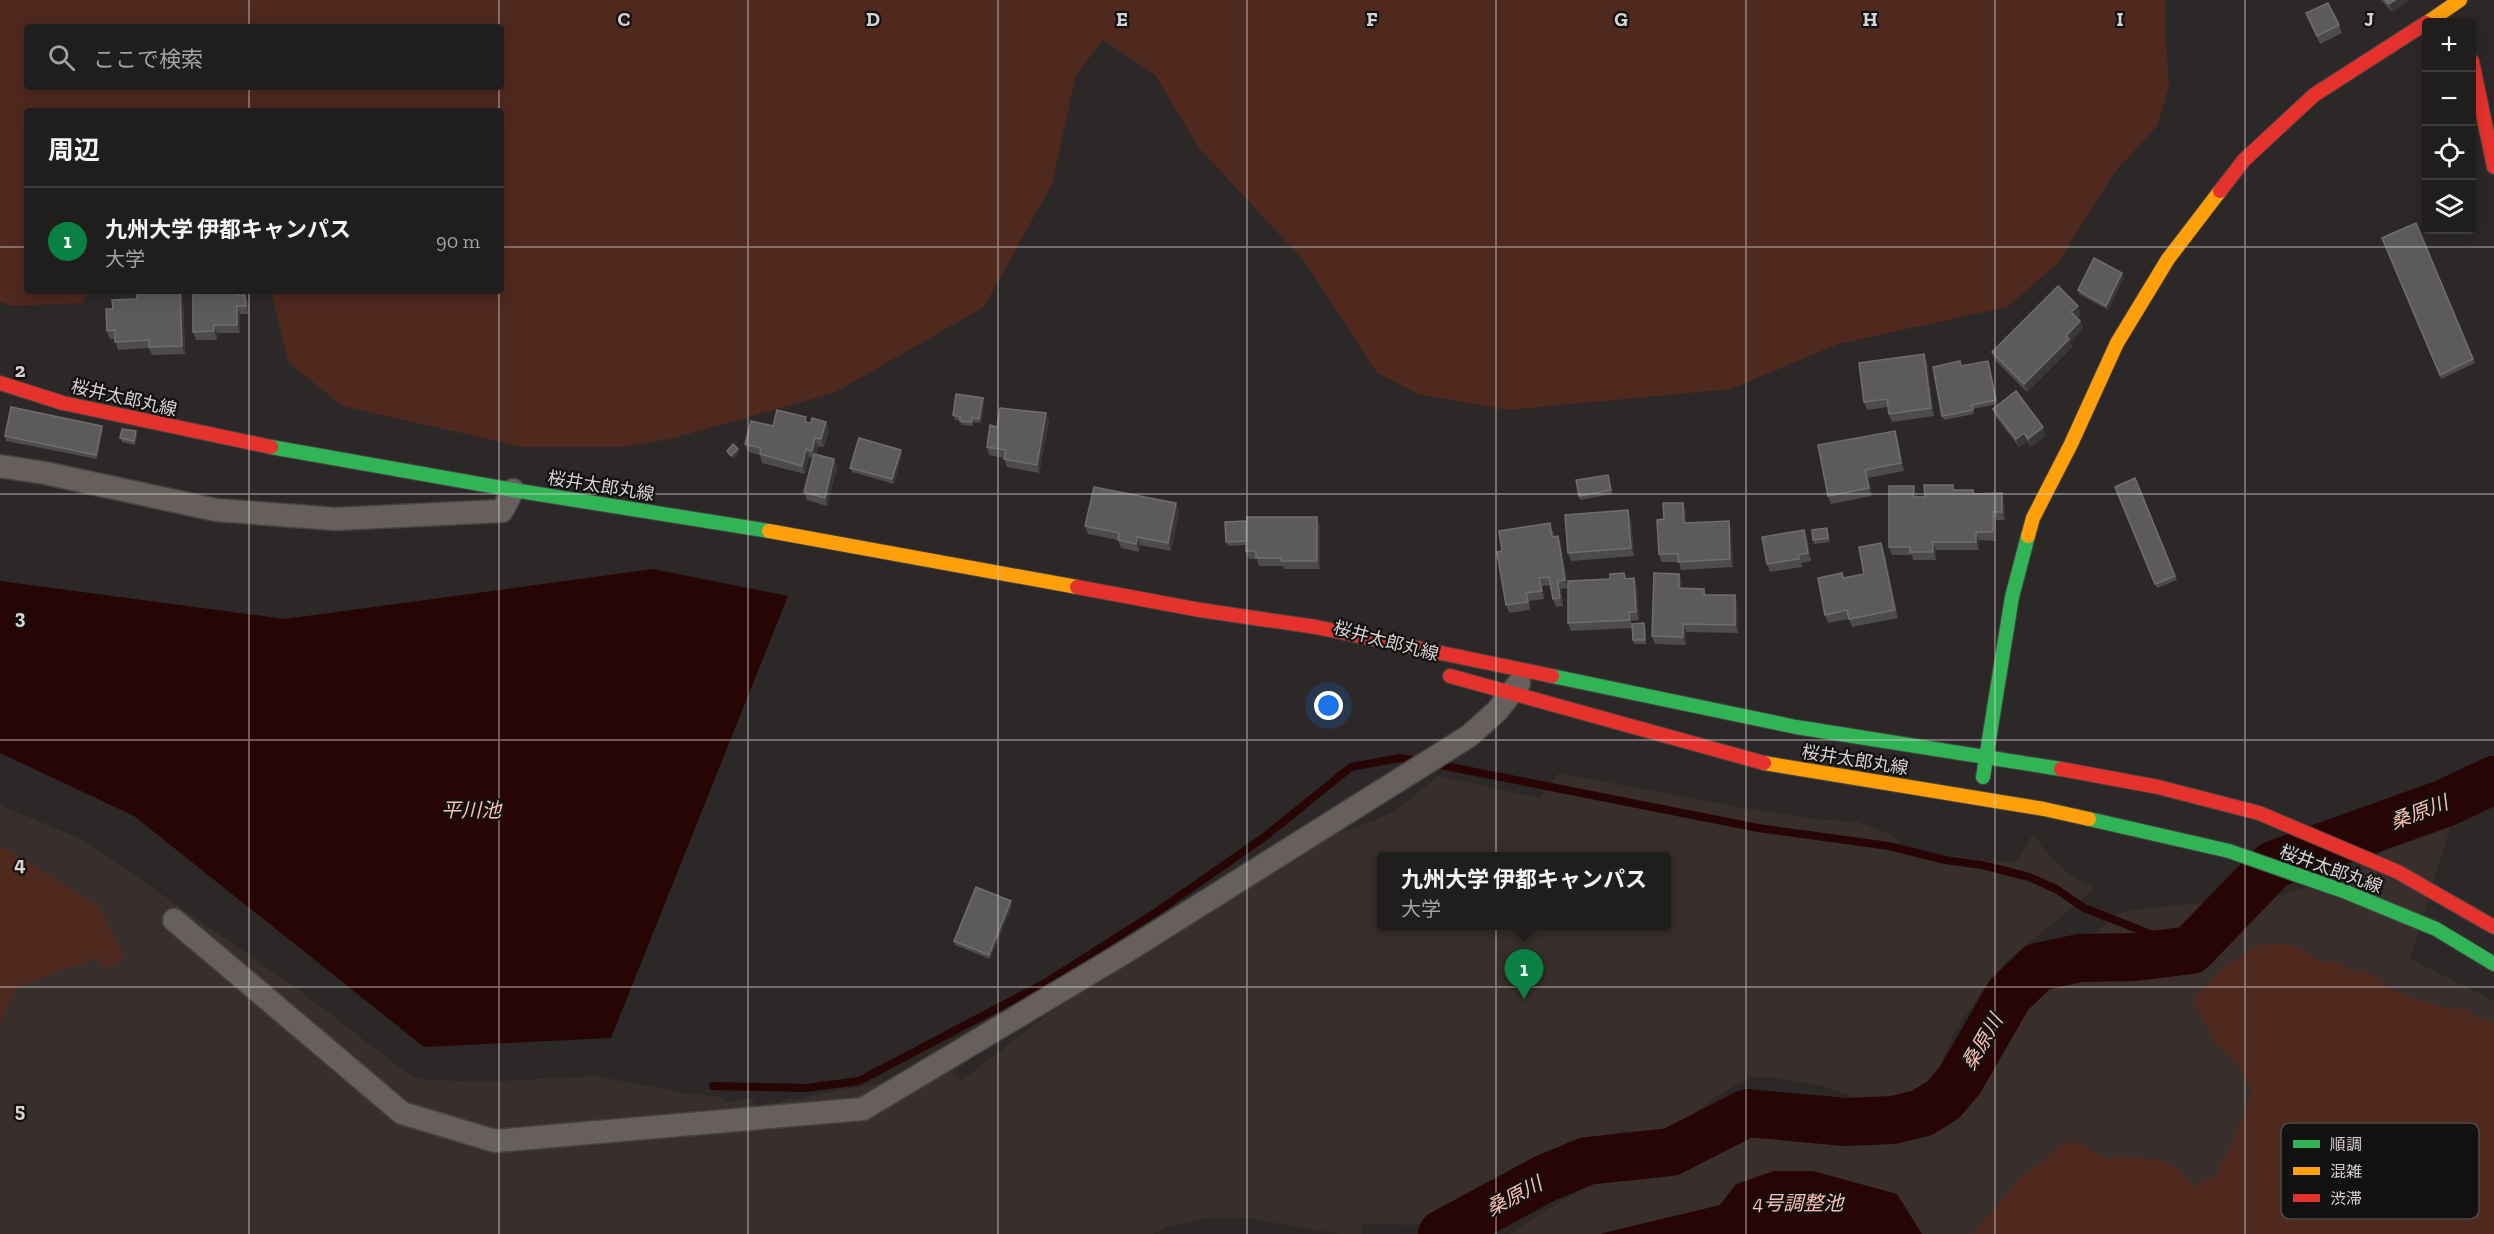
<!DOCTYPE html>
<html lang="ja">
<meta charset="utf-8">
<style>
body{margin:0;font-family:"Zilla Slab","Noto Sans JP",serif;background:#282726;color:#f1f3f6}
.controls{position:absolute;right:18px;top:18px;display:grid;overflow:hidden;border-radius:6px;box-shadow:0 3px 15px #0003}
.controls button{width:54px;height:54px;display:grid;place-items:center;padding:0;border:0;border-bottom:2px solid #3d3c3b;background:#201e1d;color:#f1f3f6;font:30px sans-serif}
.you{position:absolute;left:1329px;top:706px;width:21px;height:21px;margin:-15px;border:4px solid #fff;border-radius:50%;background:#1a73e8;box-shadow:0 0 0 9px #1a73e833}
.badge{display:grid;place-items:center;width:39px;height:39px;border-radius:50%;background:#0b8043;color:#fff;font-size:20px;font-weight:700}
.pin{position:absolute;translate:-50% -50px;filter:drop-shadow(0 2px 3px #0008)}
.pin::after{content:'';position:absolute;top:32px;width:21px;height:18px;background:inherit;clip-path:polygon(0 0,100% 0,50% 100%)}
.popup{position:absolute;left:1377px;top:852px;width:294px;height:78px;box-sizing:border-box;display:grid;place-content:center;border-radius:6px;background:#201e1d;filter:drop-shadow(0 2px 4px #0005);font-size:20px;white-space:nowrap;color:#a2a2a4}
.popup b{font-size:22px;color:#f1f3f6}
.popup::after{content:'';position:absolute;left:50%;top:100%;margin-left:-12px;border:12px solid transparent;border-top-color:#201e1d}
.list{margin:0;padding:0;list-style:none}
h2{display:flex;justify-content:space-between;align-items:center;height:78px;margin:0;padding:0 24px;font-size:26px}
h2 small{font-size:20px;font-weight:400;color:#a2a2a4}
.list li{display:grid;grid-template-columns:39px 1fr auto;gap:18px;align-items:center;box-sizing:border-box;height:108px;padding:0 24px;border-top:2px solid #3d3c3b}
.list b{display:block;font-size:22px;white-space:nowrap}
.list p{margin:0;font-size:20px;white-space:nowrap;color:#a2a2a4}
.list em{font-size:20px;font-style:normal;color:#a2a2a4}
.icon{flex:none;width:33px;height:33px;fill:none;stroke:currentColor;stroke-width:2;stroke-linecap:round;stroke-linejoin:round}
.map{position:relative;flex:none;width:2494px;height:1234px;overflow:hidden}
.search{position:absolute;background:#201e1d;box-shadow:0 3px 15px #0003;left:24px;top:24px;width:480px;height:66px;display:flex;align-items:center;gap:15px;box-sizing:border-box;padding:0 21px;border-radius:6px;color:#a2a2a4;font-size:22px}
.panel{position:absolute;background:#201e1d;box-shadow:0 3px 15px #0003;left:24px;top:108px;width:480px;height:186px;border-radius:6px}
.map>svg:first-child{display:block}
</style>
<div class="map">
<svg width="2494" height="1234" viewBox="0 0 2494 1234">
<rect width="100%" height="100%" fill="#2b2827"/>
<g fill="#382e2b" fill-rule="evenodd">
<path d="M1559,773L1744,808L1814,819L1858,822L1890,834L1919,859L1955,856L1988,861L2017,862L2033,833L2046,852L2068,873L2095,889L2008,960L1982,991L1951,1038L1936,1075L1928,1083L1915,1091L1897,1097L1864,1100L1818,1085L1769,1077H1751L1715,1097L1675,1128L1663,1133L1623,1131L1607,1135L1561,1157L1466,1209L1435,1221L1412,1225L1363,1224L1361,1234H1339L1246,1218H1207L1165,1227L1153,1234H0V805L79,838L100,851L299,990L407,1073L419,1079L479,1082L596,1076L690,1094L722,1097L726,1102L752,1098L755,1106L877,1084L944,1058L961,1081L1057,1007L1125,967L1192,920L1259,877L1333,835L1373,821L1397,810L1438,776L1540,798ZM1382,856H1666V926H1382Z"/>
<polygon points="2457,805 2410,959 2494,1001 2494,1234 1510,1234 1568,1197 1599,1181 1630,1170 1663,1172 1691,1165 1712,1150 1739,1126 1759,1117 1781,1118 1849,1135 1878,1137 1923,1128 1946,1118 1964,1099 1972,1075 1990,1037 2039,976 2118,914 2129,910 2277,896 2336,879 2355,870 2429,820"/>
</g>
<g fill="#4f281e" fill-rule="evenodd">
<path d="M0,0H2166L2165,24L2169,87L2157,126L2114,173L2057,264L2007,307L1838,344L1731,389L1507,410L1418,394L1377,373L1304,261L1198,147L1155,75L1103,40L1076,75L1052,184L984,307L834,393L670,439L623,447H523L342,406L289,363L271,291H501V111H27V291H88L83,303L13,306L0,302ZM27,27H501V87H27Z"/>
<polygon points="0,845 97,905 124,956 106,970 97,958 16,987 0,1023"/>
<polygon points="2280,943 2299,947 2319,961 2336,962 2356,972 2365,972 2377,977 2390,989 2441,1007 2465,1009 2479,1019 2494,1022 2494,1234 1973,1234 2019,1179 2065,1142 2082,1145 2104,1158 2125,1156 2156,1160 2176,1167 2194,1187 2216,1175 2234,1139 2252,1090 2234,1060 2215,1043 2193,1000 2221,970 2256,945"/>
</g>
<g fill="#270504">
<polygon points="653,569 788,596 611,1038 424,1047 134,816 0,753 0,581 285,619"/>
<polygon points="1774,1171 1813,1171 1897,1194 1922,1234 1599,1234 1720,1205 1736,1184"/>
</g>
<g fill="none" stroke-linecap="round" stroke-linejoin="round">
<g stroke="#270504" stroke-width="8">
<polyline points="1435,764 1758,828 1889,846 1945,860 1982,865 2029,877 2056,889 2084,908 2191,950"/>
<polyline points="713,1086 806,1088 859,1081 1045,983 1155,913 1263,838 1351,767 1400,758 1419,761"/>
</g>
<polyline stroke="#270504" stroke-width="48" points="1442,1234 1546,1178 1587,1161 1671,1152 1747,1113 1846,1122 1893,1120 1922,1113 1943,1100 1960,1080 2009,995 2038,967 2080,958 2135,957 2191,950 2273,865 2445,803 2494,780"/>
<defs>
<g id="street">
<polyline points="0,466 45,473 216,510 336,519 502,511 513,490"/>
<polyline points="174,920 402,1113 495,1141 863,1109 1127,951 1469,736 1497,711 1519,683"/>
</g>
<g id="fast">
<polyline points="271,447 513,490 769,531"/>
<polyline points="1552,676 1796,727 2061,769"/>
<polyline points="1983,777 2012,597 2028,536"/>
<polyline points="2089,819 2229,851 2346,892 2436,929 2494,964"/>
</g>
<g id="slow">
<polyline points="2428,22 2460,0"/>
<polyline points="769,531 1077,587"/>
<polyline points="2028,536 2033,518 2071,444 2117,343 2168,259 2220,191"/>
<polyline points="1764,763 2044,809 2089,819"/>
</g>
<g id="jam">
<polyline points="2472,61 2494,167"/>
<polyline points="2220,191 2244,160 2314,95 2426,23"/>
<polyline points="0,383 63,403 271,447"/>
<polyline points="1077,587 1200,610 1316,627 1552,676"/>
<polyline points="1450,676 1764,763"/>
<polyline points="2061,769 2158,787 2259,813 2398,872 2494,927"/>
</g>
</defs>
<use href="#street" stroke="#464343" stroke-width="25"/>
<use href="#fast" stroke="#464343" stroke-width="16"/>
<use href="#slow" stroke="#464343" stroke-width="16"/>
<use href="#jam" stroke="#464343" stroke-width="16"/>
<use href="#street" stroke="#675f5d" stroke-width="22"/>
<use href="#fast" stroke="#30b455" stroke-width="14"/>
<use href="#slow" stroke="#ff9f0a" stroke-width="14"/>
<use href="#jam" stroke="#e5322d" stroke-width="14"/>
</g>
<g fill="#4e4c4b">
<polygon points="2381,0 2409,0 2392,12"/>
<polygon points="2306,13 2339,25 2342,33 2320,44"/>
<polygon points="2416,223 2475,363 2441,379 2382,238"/>
<polygon points="2124,277 2108,310 2079,294 2078,290"/>
<polygon points="180,291 183,298 185,354 152,355 149,348 118,350 115,339 110,339 107,331 113,309 137,299"/>
<polygon points="239,295 248,303 249,314 240,314 240,333 217,333 217,340 196,340 193,332"/>
<polygon points="2081,314 2077,318 2080,321 2083,329 2070,342 2072,347 2027,392 1995,360 1992,352"/>
<polygon points="1924,354 1927,362 1934,416 1892,422 1889,414 1888,407 1867,410 1864,402"/>
<polygon points="1988,361 1997,404 1973,409 1974,414 1944,420 1942,416 1962,366"/>
<polygon points="984,402 981,423 973,422 973,426 961,425 960,420 955,420 953,415"/>
<polygon points="1993,409 2046,435 2031,447 2027,441 2019,447 1996,417"/>
<polygon points="1046,413 1049,421 1039,473 1007,467 1004,458 989,455 987,447 997,427"/>
<polygon points="807,422 811,423 826,422 829,430 824,447 818,446 816,454 834,459 837,467 827,506 807,500 804,492 813,458 809,457 805,474 762,463 760,455 748,452 745,444 773,426"/>
<polygon points="103,430 97,459 6,441 5,436"/>
<polygon points="136,431 137,436 135,445 122,442 120,438"/>
<polygon points="1898,439 1904,471 1868,478 1872,496 1831,504 1828,496"/>
<polygon points="901,450 902,454 894,484 852,472 850,468"/>
<polygon points="1608,475 1612,494 1580,500 1579,496"/>
<polygon points="2135,478 2177,580 2157,588 2115,487"/>
<polygon points="1955,490 1973,490 1975,494 2004,502 2005,520 1996,520 1996,541 1979,540 1979,550 1936,550 1936,560 1913,560 1912,555 1892,555 1889,547 1917,494 1917,497 1925,497"/>
<polygon points="1176,503 1179,512 1171,551 1140,545 1139,552 1121,548 1118,540 1088,534 1085,526"/>
<polygon points="1683,503 1686,511 1686,523 1729,521 1731,529 1733,567 1681,570 1679,562 1661,562 1659,554 1664,519"/>
<polygon points="1631,518 1634,556 1571,561 1568,553"/>
<polygon points="1320,525 1320,569 1284,569 1283,566 1259,566 1257,559 1249,559 1246,551 1246,545 1228,546 1226,542"/>
<polygon points="1804,530 1807,538 1811,561 1801,563 1802,567 1770,572 1767,564"/>
<polygon points="1553,531 1554,537 1558,536 1561,545 1568,588 1561,589 1563,606 1556,607 1553,599 1551,585 1542,586 1544,599 1529,601 1530,610 1509,613 1506,605 1502,551"/>
<polygon points="1828,532 1830,542 1814,544 1813,540"/>
<polygon points="1884,551 1898,618 1852,627 1849,619 1828,623 1825,615 1842,573 1844,578 1864,574"/>
<polygon points="1624,573 1627,579 1634,578 1637,586 1639,620 1632,621 1632,624 1645,628 1646,644 1634,644 1633,640 1632,628 1571,631 1568,623 1610,579"/>
<polygon points="1679,574 1682,582 1682,588 1704,589 1706,595 1738,604 1738,633 1686,632 1686,645 1655,644 1652,636"/>
<polygon points="1012,906 990,959 955,945 954,941"/>
</g>
<g fill="#3a3837">
<polygon points="2395,0 2409,0 2392,12 2389,4"/>
<polygon points="2122,273 2124,277 2108,310 2106,306"/>
<polygon points="180,291 183,298 185,354 182,346"/>
<polygon points="245,295 248,303 249,314 246,306"/>
<polygon points="237,306 240,314 240,333 237,325"/>
<polygon points="2078,306 2081,314 2074,320 2071,312"/>
<polygon points="2080,321 2083,329 2070,342 2072,347 2027,392 2024,384 2066,336"/>
<polygon points="214,325 217,333 217,340 214,331"/>
<polygon points="1924,354 1927,362 1934,416 1931,408"/>
<polygon points="983,398 984,402 981,423 979,419"/>
<polygon points="1046,413 1049,421 1039,473 1037,465"/>
<polygon points="826,422 829,430 824,447 821,439"/>
<polygon points="102,426 103,430 97,459 96,455"/>
<polygon points="2043,427 2046,435 2031,447 2028,439"/>
<polygon points="136,431 137,436 135,445 134,441"/>
<polygon points="1895,431 1898,439 1904,471 1901,463"/>
<polygon points="2024,433 2027,441 2019,447 2016,439"/>
<polygon points="815,438 818,446 815,459 812,451"/>
<polygon points="738,449 739,453 733,460 731,456"/>
<polygon points="806,449 809,457 805,474 802,466"/>
<polygon points="901,450 902,454 894,484 892,479"/>
<polygon points="834,459 837,467 827,506 825,498"/>
<polygon points="1865,470 1868,478 1872,496 1869,488"/>
<polygon points="1914,486 1917,494 1916,505 1913,497"/>
<polygon points="2002,493 2004,502 2005,520 2002,512"/>
<polygon points="1176,503 1179,512 1171,551 1168,543"/>
<polygon points="1683,503 1686,511 1687,531 1684,523"/>
<polygon points="1628,510 1631,518 1634,556 1631,548"/>
<polygon points="1993,512 1996,520 1996,541 1993,532"/>
<polygon points="1317,517 1320,525 1320,569 1317,561"/>
<polygon points="1729,521 1731,529 1733,567 1730,559"/>
<polygon points="1804,530 1807,538 1811,561 1808,553"/>
<polygon points="1976,532 1979,540 1979,550 1976,542"/>
<polygon points="1558,536 1561,545 1568,588 1565,580"/>
<polygon points="1137,537 1140,545 1139,552 1136,544"/>
<polygon points="1933,542 1936,550 1936,560 1933,552"/>
<polygon points="1881,543 1884,551 1898,618 1895,610"/>
<polygon points="1679,574 1682,582 1682,597 1679,588"/>
<polygon points="1539,578 1542,586 1544,599 1542,591"/>
<polygon points="1634,578 1637,586 1639,620 1636,612"/>
<polygon points="1558,581 1561,589 1563,606 1560,598"/>
<polygon points="1735,595 1738,604 1738,633 1735,625"/>
<polygon points="1629,612 1632,621 1633,628 1630,620"/>
<polygon points="1644,623 1645,628 1646,644 1645,640"/>
<polygon points="1683,624 1686,632 1686,645 1683,637"/>
<polygon points="1011,901 1012,906 990,959 989,955"/>
</g>
<g fill="#5d5b5a" stroke="#706e6c" stroke-width="1.5">
<polygon points="2385,0 2395,0 2389,4"/>
<polygon points="2328,3 2339,25 2317,36 2306,13"/>
<polygon points="2416,223 2473,359 2440,375 2382,238"/>
<polygon points="2094,258 2122,273 2106,306 2078,290"/>
<polygon points="2058,286 2078,306 2071,312 2080,321 2066,336 2069,339 2024,384 1992,352"/>
<polygon points="154,291 180,291 182,346 149,347 149,340 115,342 115,330 107,331 106,309 113,309 112,300 137,299 137,292"/>
<polygon points="193,291 236,291 236,295 245,295 246,306 237,306 237,325 214,325 214,331 193,332"/>
<polygon points="1924,354 1931,408 1889,414 1887,399 1864,402 1859,363"/>
<polygon points="1960,361 1961,366 1988,361 1996,400 1972,405 1973,410 1942,416 1933,367"/>
<polygon points="2016,391 2043,427 2028,439 2024,433 2016,439 1993,409"/>
<polygon points="956,394 983,398 979,419 972,418 971,422 960,421 960,417 953,415"/>
<polygon points="11,407 102,426 96,455 5,436"/>
<polygon points="1000,408 1046,413 1037,465 1004,459 1006,450 987,447 990,425 997,427"/>
<polygon points="777,410 806,417 805,422 811,423 812,418 826,422 821,439 815,438 812,451 806,449 802,466 760,454 761,448 745,444 751,421 773,426"/>
<polygon points="122,429 136,431 134,441 120,438"/>
<polygon points="1895,431 1901,463 1865,470 1869,488 1828,496 1818,445"/>
<polygon points="859,438 901,450 892,479 850,468"/>
<polygon points="733,444 738,449 731,456 727,451"/>
<polygon points="814,454 834,459 825,498 804,492"/>
<polygon points="1608,475 1611,490 1579,496 1576,480"/>
<polygon points="2135,478 2175,576 2155,584 2115,487"/>
<polygon points="1924,485 1953,485 1953,490 1973,490 1974,494 2002,493 2002,512 1993,512 1993,532 1976,532 1976,542 1933,542 1933,552 1910,552 1910,547 1889,547 1889,486 1914,486 1913,497 1925,497"/>
<polygon points="1094,487 1176,503 1168,543 1137,537 1136,544 1118,540 1119,533 1085,526"/>
<polygon points="1663,503 1683,503 1684,523 1729,521 1730,559 1678,562 1678,554 1659,554 1657,520 1664,519"/>
<polygon points="1628,510 1631,548 1568,553 1565,515"/>
<polygon points="1247,517 1317,517 1317,561 1281,561 1281,558 1256,558 1256,551 1246,551"/>
<polygon points="1246,521 1246,541 1226,542 1225,522"/>
<polygon points="1550,523 1552,537 1558,536 1565,580 1558,581 1560,598 1553,599 1549,577 1539,578 1542,591 1526,593 1528,602 1506,605 1497,552 1502,551 1499,531"/>
<polygon points="1827,528 1828,538 1813,540 1812,530"/>
<polygon points="1804,530 1808,553 1798,555 1799,559 1767,564 1762,537"/>
<polygon points="1881,543 1895,610 1849,619 1847,610 1825,615 1818,578 1842,573 1843,578 1864,574 1859,547"/>
<polygon points="1624,573 1625,579 1634,578 1636,612 1629,612 1630,620 1568,623 1568,581 1610,579 1610,574"/>
<polygon points="1654,573 1679,574 1679,588 1704,589 1704,595 1735,595 1735,625 1683,624 1683,637 1652,636"/>
<polygon points="1644,623 1645,640 1633,640 1632,624"/>
<polygon points="976,887 1011,901 989,955 954,941"/>
</g>
<path fill="none" stroke="#d6d3d2" stroke-width="1.5" stroke-opacity="0.55" d="M249,0V27M499,0V27M748,0V1234M998,0V1234M1247,0V1234M1496,0V1234M1746,0V1234M1995,0V1234M2245,0V1234M249,87V111M499,87V111M0,247H27M501,247H2494M249,291V1234M499,291V1234M0,494H2494M0,740H2494M0,987H2494"/>
<g text-anchor="middle" stroke-width="4.5" stroke-linejoin="round" paint-order="stroke">
<g font-size="18" fill="#d6d3d2" stroke="#131110">
<text transform="translate(124 398) rotate(13)" y="6">桜井太郎丸線</text>
<text transform="translate(601 486) rotate(9)" y="6">桜井太郎丸線</text>
<text transform="translate(1386 641) rotate(15)" y="6">桜井太郎丸線</text>
<text transform="translate(1855 760) rotate(9)" y="6">桜井太郎丸線</text>
<text transform="translate(2331 869) rotate(20)" y="6">桜井太郎丸線</text>
</g>
<g font-size="20" font-style="italic" fill="#fbc2b3" stroke="#131110">
<text x="471" y="817">平川池</text>
<text transform="translate(2419 812) rotate(-21)" y="7">桑原川</text>
<text transform="translate(1982 1042) rotate(-60)" y="7">桑原川</text>
<text transform="translate(1514 1196) rotate(-28)" y="7">桑原川</text>
<text x="1798" y="1210">4号調整池</text>
</g>
</g>
<rect x="2281" y="1123" width="198" height="96" rx="9" fill="#131110" stroke="#4e4b4a" stroke-width="1.5"/>
<rect x="2293" y="1140" width="27" height="8" fill="#30b455"/>
<rect x="2293" y="1167" width="27" height="8" fill="#ff9f0a"/>
<rect x="2293" y="1194" width="27" height="8" fill="#e5322d"/>
<g font-size="16" fill="#d6d3d2">
<text x="2330" y="1150">順調</text>
<text x="2330" y="1177">混雑</text>
<text x="2330" y="1204">渋滞</text>
</g>
<g font-size="20" text-anchor="middle" font-weight="bold" fill="#d6d3d2" stroke="#131110" stroke-width="4.5" stroke-linejoin="round" paint-order="stroke">
<text x="624" y="26">C</text>
<text x="873" y="26">D</text>
<text x="1122" y="26">E</text>
<text x="1372" y="26">F</text>
<text x="1621" y="26">G</text>
<text x="1870" y="26">H</text>
<text x="2120" y="26">I</text>
<text x="2369" y="26">J</text>
<text x="20" y="377">2</text>
<text x="20" y="624">3</text>
<text x="20" y="871">4</text>
<text x="20" y="1117">5</text>
</g>
</svg>
<div class="controls">
<button>+</button>
<button>−</button>
<button><svg class="icon" aria-label="locate" viewBox="0 0 24 24"><circle cx="12" cy="12" r="6"/><path d="M12 2v4M12 18v4M2 12h4M18 12h4"/></svg></button>
<button><svg class="icon" aria-label="layers" viewBox="0 0 24 24"><path d="M12 4l9 5-9 5-9-5zM3 14l9 5 9-5"/></svg></button>
</div>
<div class="you"></div>
<div class="pin badge" style="left:1524px;top:999px">1</div>
<div class="popup"><b>九州大学 伊都キャンパス</b>大学</div>
<div class="search"><svg class="icon" aria-label="search" viewBox="0 0 24 24"><circle cx="10" cy="10" r="6"/><path d="M15 15l6 6"/></svg>ここで検索</div>
<section class="panel">
<h2>周辺<small></small></h2>
<ul class="list">
<li><span class="badge">1</span><div><b>九州大学 伊都キャンパス</b><p>大学</p></div><em>90 m</em></li>
</ul>
</section>
</div>
